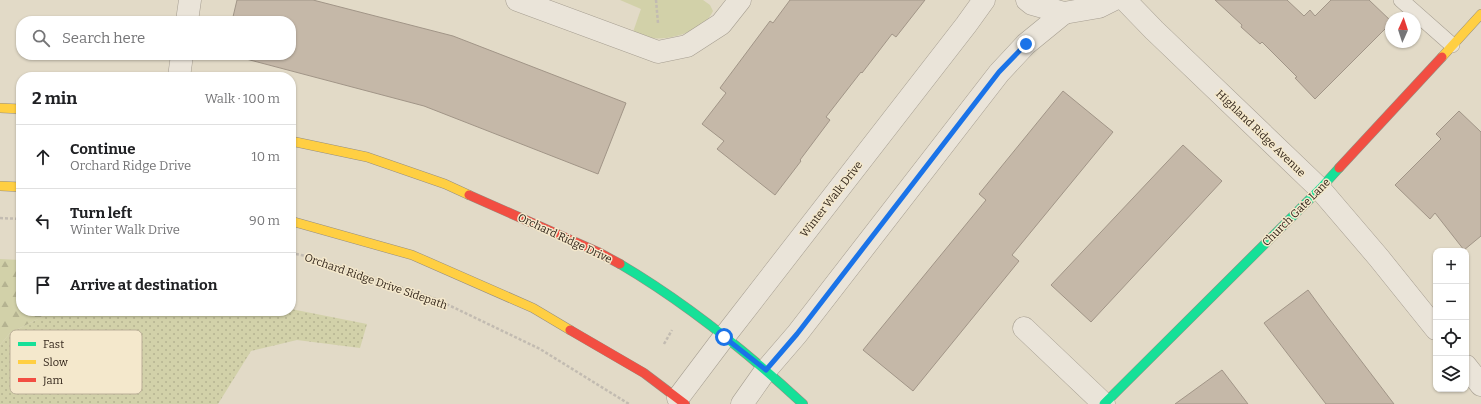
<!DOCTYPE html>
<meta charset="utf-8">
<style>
body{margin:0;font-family:Bitter,serif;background:#f2f2f2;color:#202124}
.controls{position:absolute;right:12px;bottom:12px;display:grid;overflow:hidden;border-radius:8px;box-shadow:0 1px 3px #0004}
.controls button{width:36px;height:36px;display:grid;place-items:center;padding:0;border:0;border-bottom:1px solid #e0e0e0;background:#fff;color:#202124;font:20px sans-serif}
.compass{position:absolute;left:1385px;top:12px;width:36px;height:36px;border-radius:50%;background:#fff;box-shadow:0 1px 3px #0004;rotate:3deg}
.stop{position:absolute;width:12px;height:12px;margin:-9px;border:3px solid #1a73e8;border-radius:50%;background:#fff}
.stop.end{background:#1a73e8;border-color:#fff;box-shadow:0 1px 4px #0008}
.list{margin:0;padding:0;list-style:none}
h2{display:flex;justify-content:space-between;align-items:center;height:52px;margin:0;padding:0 16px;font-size:17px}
h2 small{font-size:13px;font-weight:400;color:#757577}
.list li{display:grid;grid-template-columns:26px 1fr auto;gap:12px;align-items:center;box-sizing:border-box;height:64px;padding:0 16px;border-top:1px solid #e0e0e0}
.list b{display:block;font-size:15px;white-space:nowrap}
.list p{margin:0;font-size:13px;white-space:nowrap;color:#757577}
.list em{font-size:13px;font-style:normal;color:#757577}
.icon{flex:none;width:22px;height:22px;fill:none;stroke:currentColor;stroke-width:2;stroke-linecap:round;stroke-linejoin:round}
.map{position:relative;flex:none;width:1481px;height:404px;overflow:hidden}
.search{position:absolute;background:#fff;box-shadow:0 1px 3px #0004;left:16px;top:16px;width:280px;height:44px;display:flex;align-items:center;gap:10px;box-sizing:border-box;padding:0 14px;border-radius:16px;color:#757577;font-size:15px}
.panel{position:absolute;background:#fff;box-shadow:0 1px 3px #0004;left:16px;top:72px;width:280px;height:244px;border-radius:16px}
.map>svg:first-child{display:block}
</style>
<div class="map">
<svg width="1481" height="404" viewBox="0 0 1481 404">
<defs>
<pattern id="grass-dots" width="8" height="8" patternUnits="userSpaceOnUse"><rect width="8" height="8" fill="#d2d1a9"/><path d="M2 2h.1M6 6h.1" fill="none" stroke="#b5b391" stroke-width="1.8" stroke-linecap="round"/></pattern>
<pattern id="forest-firs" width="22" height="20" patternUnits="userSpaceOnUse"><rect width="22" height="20" fill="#d2d1a9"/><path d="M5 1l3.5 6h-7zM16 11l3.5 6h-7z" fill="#b5b391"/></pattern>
</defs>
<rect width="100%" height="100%" fill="#e2dac7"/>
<polygon fill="url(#grass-dots)" points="291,309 367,324 360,348 297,340 251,351 218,404 0,404 0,345 10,333 54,311 291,311"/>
<polygon fill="url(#forest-firs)" points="0,259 21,260 21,311 54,311 10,333 0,345"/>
<path fill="#d2d1a9" d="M620,0H703L710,5L713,11C705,30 671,41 651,38C645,37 639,34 633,32L641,9Z"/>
<g fill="#c5b8a8" stroke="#a19587">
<polygon points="237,0 313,0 453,36 626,103 598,174 424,106 231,55 291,55 291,21 232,21"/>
<polygon points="790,0 925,0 896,37 892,34 862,73 861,72 826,117 830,120 800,160 801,161 775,195 717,149 724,141 702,124 726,93 720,88 770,21 773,23"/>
<polygon points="1215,0 1287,0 1304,16 1310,10 1315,16 1331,0 1369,0 1391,21 1391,23 1315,99 1295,78 1297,77 1262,42 1260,44 1241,27 1242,25"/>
<polygon points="1063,91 1113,132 1012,255 1019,261 913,391 863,350 986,200 979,194"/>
<polygon points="1459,111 1481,132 1481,236 1464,250 1435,213 1430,219 1395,185 1441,139 1436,134"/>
<polygon points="1183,145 1222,181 1091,322 1051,285"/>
<polygon points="1308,290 1327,316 1394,404 1326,404 1264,323"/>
<polygon points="1222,370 1248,404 1175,404"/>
</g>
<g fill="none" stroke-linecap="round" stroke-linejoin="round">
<defs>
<polyline id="lane" points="1401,0 1452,45"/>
<g id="street">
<polyline points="517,0 658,52 687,46 721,24 740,0"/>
<polyline points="1027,0 1032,4 1064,13 1099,7 1113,0"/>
<polyline points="1125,0 1154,30 1320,189 1379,258 1436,329"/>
<polyline points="187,21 190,0"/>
<polyline points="179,77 182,55"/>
<polyline points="1024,328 1104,404"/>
<polyline points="1466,366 1481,385"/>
<polyline points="678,398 724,337 966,25 984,0"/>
<polyline points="742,404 766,370 797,334 999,73 1026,44 1064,13"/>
</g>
<g id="fast">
<path d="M620,264C686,303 747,352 803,404"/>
<polyline points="1104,404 1320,189 1339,168"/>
</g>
<g id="slow">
<polyline points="1442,57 1481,14"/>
<polyline points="0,108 21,109"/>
<polyline points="291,141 367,157 445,184 469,195"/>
<polyline points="0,186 21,187"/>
<polyline points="291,221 412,255 533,308 570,330"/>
</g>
<g id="jam">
<polyline points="1339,168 1442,57"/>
<polyline points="469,195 598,252 620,264"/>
<polyline points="570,330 644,373 685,404"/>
</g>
</defs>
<use href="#lane" stroke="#a69e91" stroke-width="16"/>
<use href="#street" stroke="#a69e91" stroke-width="23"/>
<use href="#fast" stroke="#968e81" stroke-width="10"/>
<use href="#slow" stroke="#968e81" stroke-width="10"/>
<use href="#jam" stroke="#968e81" stroke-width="10"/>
<g stroke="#c2bbb1" stroke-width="2.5" stroke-dasharray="3 2" stroke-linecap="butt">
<polyline points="656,0 658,23"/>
<polyline points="0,218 21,219"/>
<polyline points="291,253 306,256"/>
<polyline points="324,261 436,299 540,349 629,404"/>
<polyline points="664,344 672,330"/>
</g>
<use href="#lane" stroke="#eae4d9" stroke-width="15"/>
<use href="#street" stroke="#eae4d9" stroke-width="22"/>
<use href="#fast" stroke="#16e098" stroke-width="9"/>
<use href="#slow" stroke="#ffcf43" stroke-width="9"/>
<use href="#jam" stroke="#f24e42" stroke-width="9"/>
</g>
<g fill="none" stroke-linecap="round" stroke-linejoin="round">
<polyline stroke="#1a73e8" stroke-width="5" points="724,337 766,370 797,334 999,72 1026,44"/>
</g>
<g text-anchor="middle" stroke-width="3" stroke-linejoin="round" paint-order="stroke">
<g font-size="11" fill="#33261b" stroke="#f4e8cc">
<text transform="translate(1261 133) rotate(44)" y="4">Highland Ridge Avenue</text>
<text transform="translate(831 199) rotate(-52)" y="4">Winter Walk Drive</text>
<text transform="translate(1296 212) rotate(-45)" y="4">Church Gate Lane</text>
<text transform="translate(565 238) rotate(25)" y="4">Orchard Ridge Drive</text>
<text transform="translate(376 281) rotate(19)" y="4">Orchard Ridge Drive Sidepath</text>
</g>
</g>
<rect x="10" y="330" width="132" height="64" rx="6" fill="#f4e8cc" stroke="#baae97" stroke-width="1"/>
<rect x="18" y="342" width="18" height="4" fill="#16e098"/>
<rect x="18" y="360" width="18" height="4" fill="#ffcf43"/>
<rect x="18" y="378" width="18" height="4" fill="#f24e42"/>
<g font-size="11" fill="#33261b">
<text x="43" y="348">Fast</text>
<text x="43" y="366">Slow</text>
<text x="43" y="384">Jam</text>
</g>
</svg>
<div class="controls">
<button>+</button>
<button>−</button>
<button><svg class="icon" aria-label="locate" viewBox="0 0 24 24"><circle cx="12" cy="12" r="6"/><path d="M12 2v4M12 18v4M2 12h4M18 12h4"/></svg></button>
<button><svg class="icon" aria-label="layers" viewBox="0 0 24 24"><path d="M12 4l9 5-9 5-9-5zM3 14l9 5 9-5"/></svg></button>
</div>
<svg class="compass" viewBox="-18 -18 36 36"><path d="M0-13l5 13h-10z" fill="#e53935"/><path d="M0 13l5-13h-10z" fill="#757577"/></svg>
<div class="stop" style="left:724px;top:337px"></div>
<div class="stop end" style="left:1026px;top:44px"></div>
<div class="search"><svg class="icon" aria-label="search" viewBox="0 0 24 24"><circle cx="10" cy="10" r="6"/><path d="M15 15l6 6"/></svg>Search here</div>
<section class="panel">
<h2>2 min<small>Walk · 100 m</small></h2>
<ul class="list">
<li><svg class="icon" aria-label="ahead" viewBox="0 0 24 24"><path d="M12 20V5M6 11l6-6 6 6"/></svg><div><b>Continue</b><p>Orchard Ridge Drive</p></div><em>10 m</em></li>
<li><svg class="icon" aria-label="left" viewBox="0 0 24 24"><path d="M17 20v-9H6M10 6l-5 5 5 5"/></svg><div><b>Turn left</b><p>Winter Walk Drive</p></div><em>90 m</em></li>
<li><svg class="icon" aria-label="arrive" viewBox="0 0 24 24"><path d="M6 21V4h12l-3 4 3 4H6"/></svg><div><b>Arrive at destination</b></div></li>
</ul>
</section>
</div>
